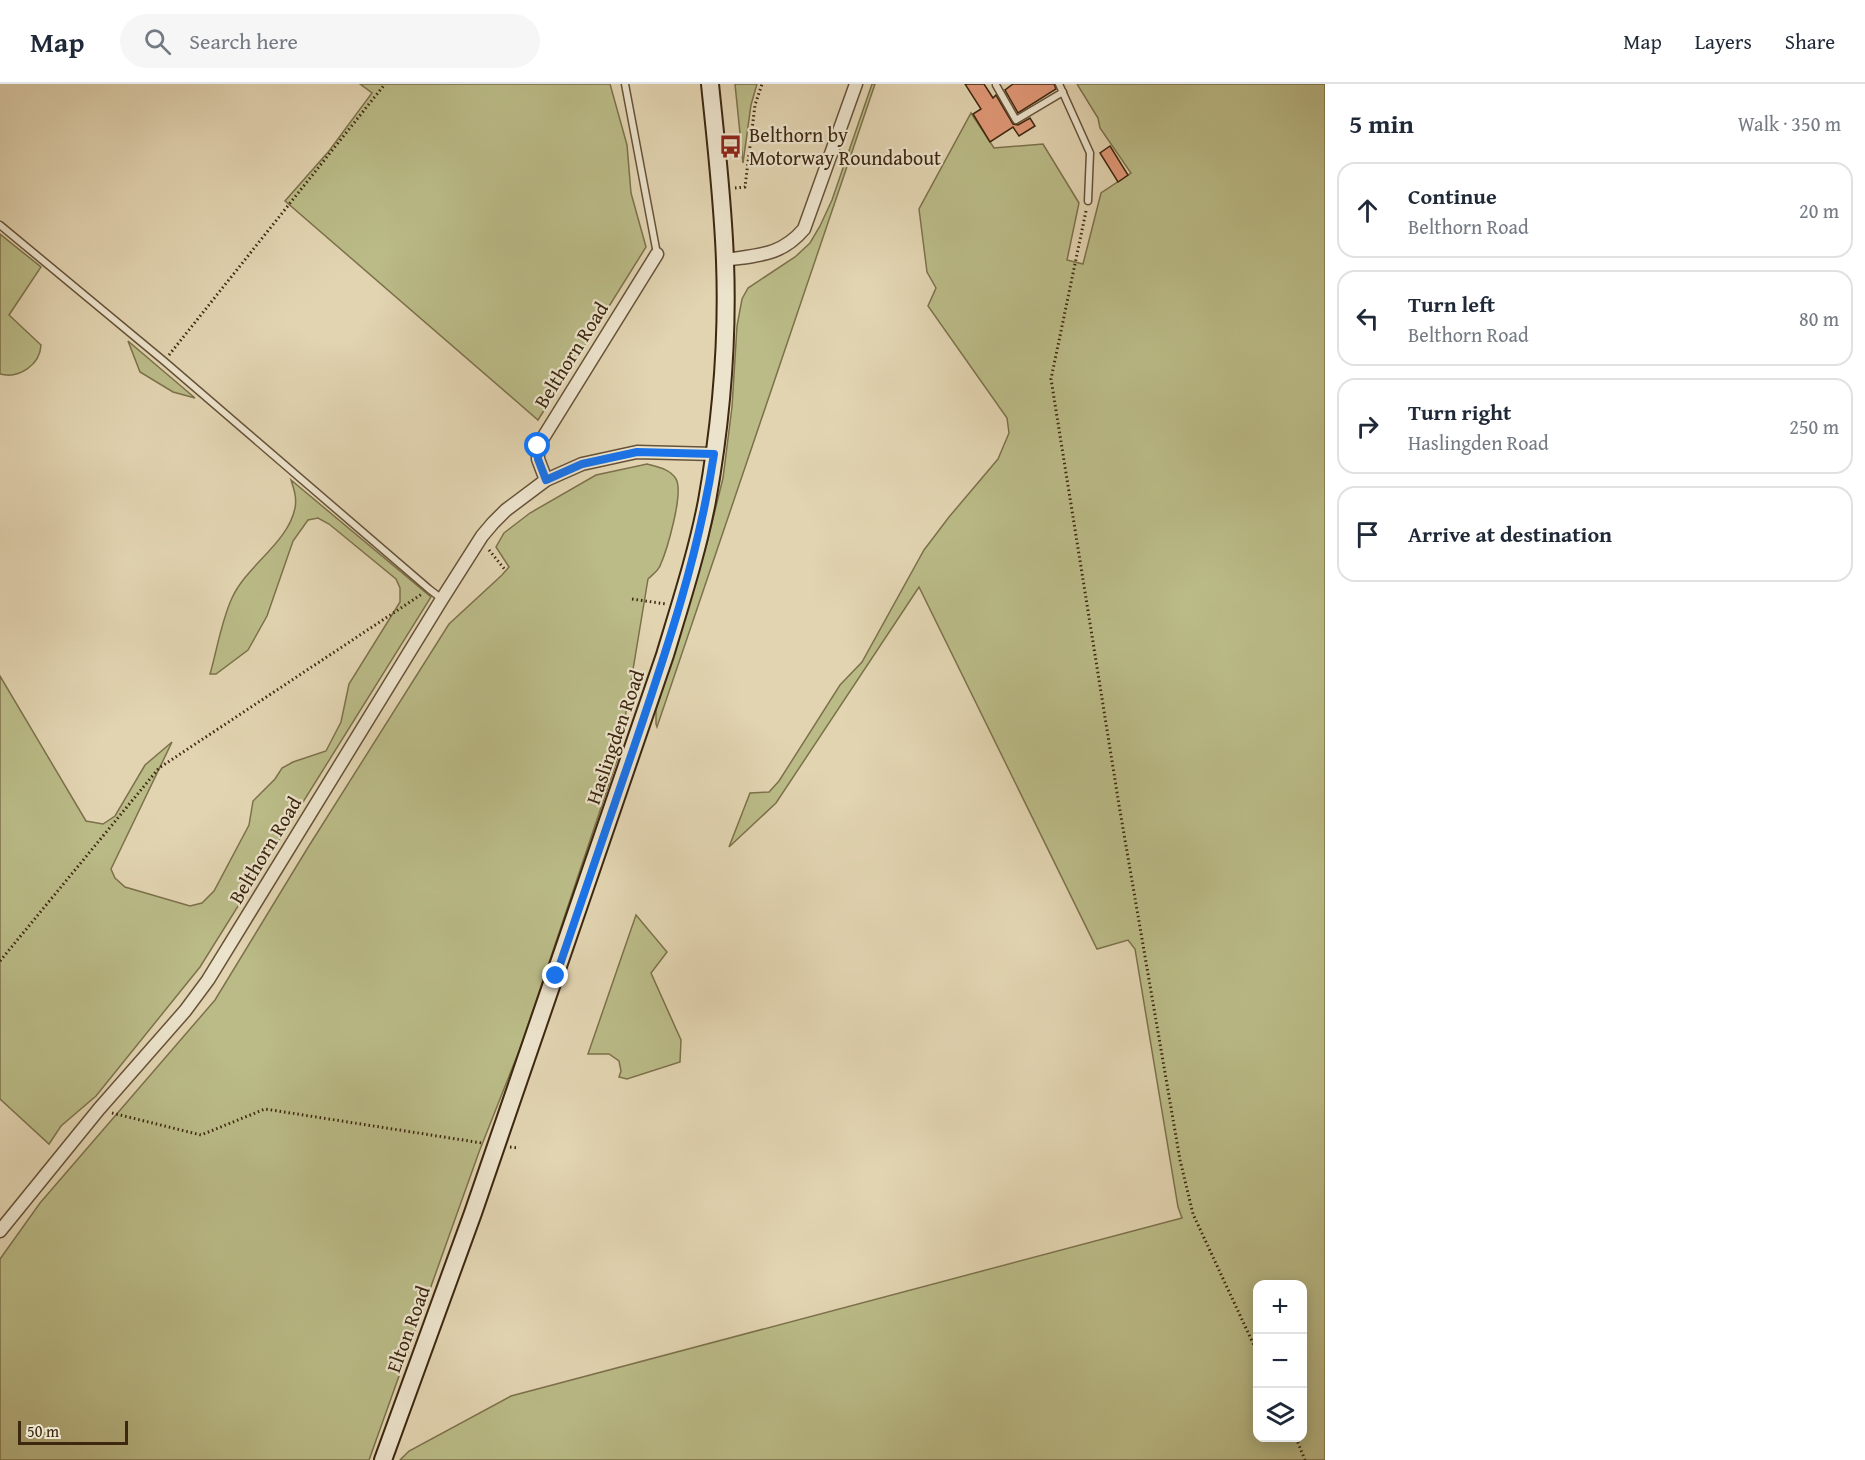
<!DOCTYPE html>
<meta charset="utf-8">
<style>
body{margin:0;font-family:"Gentium Book Plus",serif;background:#f6f6f7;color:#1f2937}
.controls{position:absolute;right:18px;bottom:18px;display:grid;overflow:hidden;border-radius:12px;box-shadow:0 3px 15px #0003}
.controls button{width:54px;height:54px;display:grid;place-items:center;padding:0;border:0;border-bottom:2px solid #e0e1e3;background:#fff;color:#1f2937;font:30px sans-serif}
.scale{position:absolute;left:18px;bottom:15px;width:110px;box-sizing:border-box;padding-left:6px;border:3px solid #3d270f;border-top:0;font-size:16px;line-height:21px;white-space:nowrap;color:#3d270f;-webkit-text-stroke:4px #ece3cc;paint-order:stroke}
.stop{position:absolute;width:18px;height:18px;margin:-14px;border:4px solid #1a73e8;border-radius:50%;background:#fff}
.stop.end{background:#1a73e8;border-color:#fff;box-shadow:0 2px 6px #0008}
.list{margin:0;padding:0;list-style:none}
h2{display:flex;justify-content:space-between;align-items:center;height:78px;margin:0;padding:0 24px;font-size:26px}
h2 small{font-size:20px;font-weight:400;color:#747a83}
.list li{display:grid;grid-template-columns:39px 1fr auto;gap:18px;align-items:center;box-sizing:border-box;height:96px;margin:0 12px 12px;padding:0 12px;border:2px solid #e0e1e3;border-radius:18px}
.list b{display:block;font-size:22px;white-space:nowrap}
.list p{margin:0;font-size:20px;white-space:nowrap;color:#747a83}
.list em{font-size:20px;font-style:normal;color:#747a83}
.icon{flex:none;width:33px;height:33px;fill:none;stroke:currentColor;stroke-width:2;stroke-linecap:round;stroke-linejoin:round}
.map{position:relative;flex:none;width:1325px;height:1376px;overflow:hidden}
header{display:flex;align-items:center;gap:36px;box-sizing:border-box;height:84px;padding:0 30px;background:#fff;border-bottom:2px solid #e0e1e3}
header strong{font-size:28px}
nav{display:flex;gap:33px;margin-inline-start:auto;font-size:21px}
.search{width:420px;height:54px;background:#f6f6f7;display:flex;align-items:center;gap:15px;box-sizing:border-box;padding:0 21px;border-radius:33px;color:#747a83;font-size:22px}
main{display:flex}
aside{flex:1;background:#fff}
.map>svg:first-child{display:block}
</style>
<header>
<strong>Map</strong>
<div class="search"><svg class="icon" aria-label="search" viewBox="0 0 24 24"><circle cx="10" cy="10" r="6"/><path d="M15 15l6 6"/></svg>Search here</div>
<nav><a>Map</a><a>Layers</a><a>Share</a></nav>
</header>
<main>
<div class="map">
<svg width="1325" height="1376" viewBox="0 0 1325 1376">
<rect width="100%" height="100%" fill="#e2d4b1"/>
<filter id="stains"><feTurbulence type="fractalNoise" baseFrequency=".00333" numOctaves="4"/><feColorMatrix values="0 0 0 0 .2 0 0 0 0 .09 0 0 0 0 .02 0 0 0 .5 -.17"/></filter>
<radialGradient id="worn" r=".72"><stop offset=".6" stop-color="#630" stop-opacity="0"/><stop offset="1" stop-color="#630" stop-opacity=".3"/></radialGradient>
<g fill="#babb87" stroke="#7c714b" stroke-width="1.5" fill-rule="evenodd">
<polygon points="360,0 610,0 627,61 631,109 646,163 538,336 285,117 329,67 372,9"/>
<polygon points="735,0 757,0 751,21 743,79"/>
<polygon points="872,0 875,0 657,643 656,640 656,626 707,459 723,394 732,323 737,242 742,215 748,204 795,173 810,159 820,142 832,116"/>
<path d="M1077,0H1325V1376H400L409,1367L511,1312L1182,1134L1178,1123L1135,865L1128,856L1097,865L919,503L776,719L729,763L750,709L769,708L779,697L840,601L862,578L924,466L949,433L998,375L1009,349L1007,334L928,222L936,204L927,188L919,125L971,29L994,64L1043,60L1079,119L1067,176L1083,180L1101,109L1131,89L1100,44L1098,34ZM1258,1200H1302V1354H1258Z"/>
<path d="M0,150L41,183L9,231L41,261C40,281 19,295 0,290Z"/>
<polygon points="128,257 195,314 173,308 140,288"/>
<path d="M647,380C658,383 670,385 676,395C684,409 667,466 660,482C658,487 652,491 648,495L619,670L521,962L479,1068L369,1376H0V1175L40,1119L215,916L307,765L449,540L502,491L509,483L496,463L504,449L530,429L596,391Z"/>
<path d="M291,396L431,513L200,883L96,1012L61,1042L49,1060L0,1015V592L86,737L103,740L115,732L145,681L172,658L111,785L115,794L125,803L190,822L202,819L214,807L249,741L253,717L275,695L282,684L293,678L326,667L341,638L349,600L400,518V504L396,495L329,440L318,434L308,436L293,457L267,532L248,566L216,590H210C217,566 221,538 232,514C247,481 288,459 295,424C297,414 294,405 291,396Z"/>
<polygon points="636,831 667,868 651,889 681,956 680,978 627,995 619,993 621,987 619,977 609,970 588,970"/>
</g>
<g fill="#e29978" stroke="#3d270f" stroke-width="1.5">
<polygon points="965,0 984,0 993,14 996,11 1013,40 1018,41 1030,34 1035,42 1019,52 1013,43 990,58 973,30 981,25"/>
<polygon points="1013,0 1054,0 1056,5 1018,29 1005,6"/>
<polygon points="1110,62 1128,91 1118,98 1100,69"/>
</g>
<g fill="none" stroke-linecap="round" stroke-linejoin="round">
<defs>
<g id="service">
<polyline points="625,0 657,170"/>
<polyline points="1059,0 1090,69 1088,117"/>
<polyline points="996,1 1016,36 1063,8"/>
<polyline points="0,141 164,277 429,505 442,515"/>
</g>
<g id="minor">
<path d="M725,176C758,171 781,172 804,145L856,0"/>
<polyline points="546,396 538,375 538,362 657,170"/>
<polyline points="0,1147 99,1025 185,927 208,896 442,515 482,452 493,439 506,426 546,396 582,380 637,368 714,370"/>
</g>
<path id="secondary" d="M383,1376L473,1129L665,571C680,521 697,469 707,417C721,339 728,257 725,177C723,118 716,59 710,0"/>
</defs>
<use href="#service" stroke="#665238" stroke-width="9"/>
<use href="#minor" stroke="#665238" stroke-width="15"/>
<use href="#secondary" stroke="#3d270f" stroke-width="20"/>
<g stroke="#3d270f" stroke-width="3" stroke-dasharray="1.5 3" stroke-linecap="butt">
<polyline points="735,104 745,103 755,21 762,0"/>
<polyline points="1086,127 1051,295 1119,721 1180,1076 1193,1130 1258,1270"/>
<polyline points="169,271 385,0"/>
<polyline points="489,466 506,487"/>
<polyline points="632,515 666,520"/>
<polyline points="0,877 159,684 422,510"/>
<polyline points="112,1029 201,1051 265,1025 482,1059"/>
<polyline points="510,1063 519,1064"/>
<polyline points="1296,1354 1305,1376"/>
</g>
<use href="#service" stroke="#ece3cc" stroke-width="6"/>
<use href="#minor" stroke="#ece3cc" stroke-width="12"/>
<use href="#secondary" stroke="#ece3cc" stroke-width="16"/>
</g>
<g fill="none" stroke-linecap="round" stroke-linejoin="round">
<path stroke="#1a73e8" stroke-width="8" d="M538,362V375L546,396L582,380L637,368L714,370C699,470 667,565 635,660C609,737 582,815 556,892"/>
</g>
<defs>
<symbol id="bus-bare" viewBox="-9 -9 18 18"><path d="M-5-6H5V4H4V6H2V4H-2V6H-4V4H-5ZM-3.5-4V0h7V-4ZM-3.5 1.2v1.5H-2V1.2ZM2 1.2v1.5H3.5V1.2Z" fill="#8f2418" stroke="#ece3cc" stroke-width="2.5" paint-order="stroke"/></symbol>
</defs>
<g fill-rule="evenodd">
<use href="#bus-bare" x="714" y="46" width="33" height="33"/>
</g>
<g text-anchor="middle" stroke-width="4.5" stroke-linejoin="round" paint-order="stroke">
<g font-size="20" fill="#3d270f" stroke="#ece3cc" text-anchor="start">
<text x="749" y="58">Belthorn by<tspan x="749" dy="23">Motorway Roundabout</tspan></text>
</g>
<g font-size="20" fill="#3d270f" stroke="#ece3cc">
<text transform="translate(571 271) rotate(-58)" y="7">Belthorn Road</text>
<text transform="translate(615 653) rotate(-71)" y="7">Haslingden Road</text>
<text transform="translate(265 766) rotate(-59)" y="7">Belthorn Road</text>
<text transform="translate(408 1245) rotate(-70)" y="7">Elton Road</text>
</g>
</g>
<rect width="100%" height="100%" filter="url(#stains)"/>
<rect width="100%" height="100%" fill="url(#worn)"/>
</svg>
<div class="controls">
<button>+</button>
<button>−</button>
<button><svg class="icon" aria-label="layers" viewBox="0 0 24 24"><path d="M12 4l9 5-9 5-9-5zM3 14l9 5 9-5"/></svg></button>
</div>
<div class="scale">50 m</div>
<div class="stop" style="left:538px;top:362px"></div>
<div class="stop end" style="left:556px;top:892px"></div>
</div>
<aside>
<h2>5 min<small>Walk · 350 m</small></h2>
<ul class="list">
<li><svg class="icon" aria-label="ahead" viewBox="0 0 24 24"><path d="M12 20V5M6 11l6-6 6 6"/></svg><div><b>Continue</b><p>Belthorn Road</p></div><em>20 m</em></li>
<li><svg class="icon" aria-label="left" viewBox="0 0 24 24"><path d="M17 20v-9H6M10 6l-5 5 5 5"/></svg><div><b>Turn left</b><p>Belthorn Road</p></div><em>80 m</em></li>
<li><svg class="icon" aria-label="right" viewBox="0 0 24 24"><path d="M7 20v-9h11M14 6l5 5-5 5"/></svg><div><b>Turn right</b><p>Haslingden Road</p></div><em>250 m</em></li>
<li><svg class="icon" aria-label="arrive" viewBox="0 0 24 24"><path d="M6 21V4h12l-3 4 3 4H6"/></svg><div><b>Arrive at destination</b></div></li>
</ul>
</aside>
</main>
